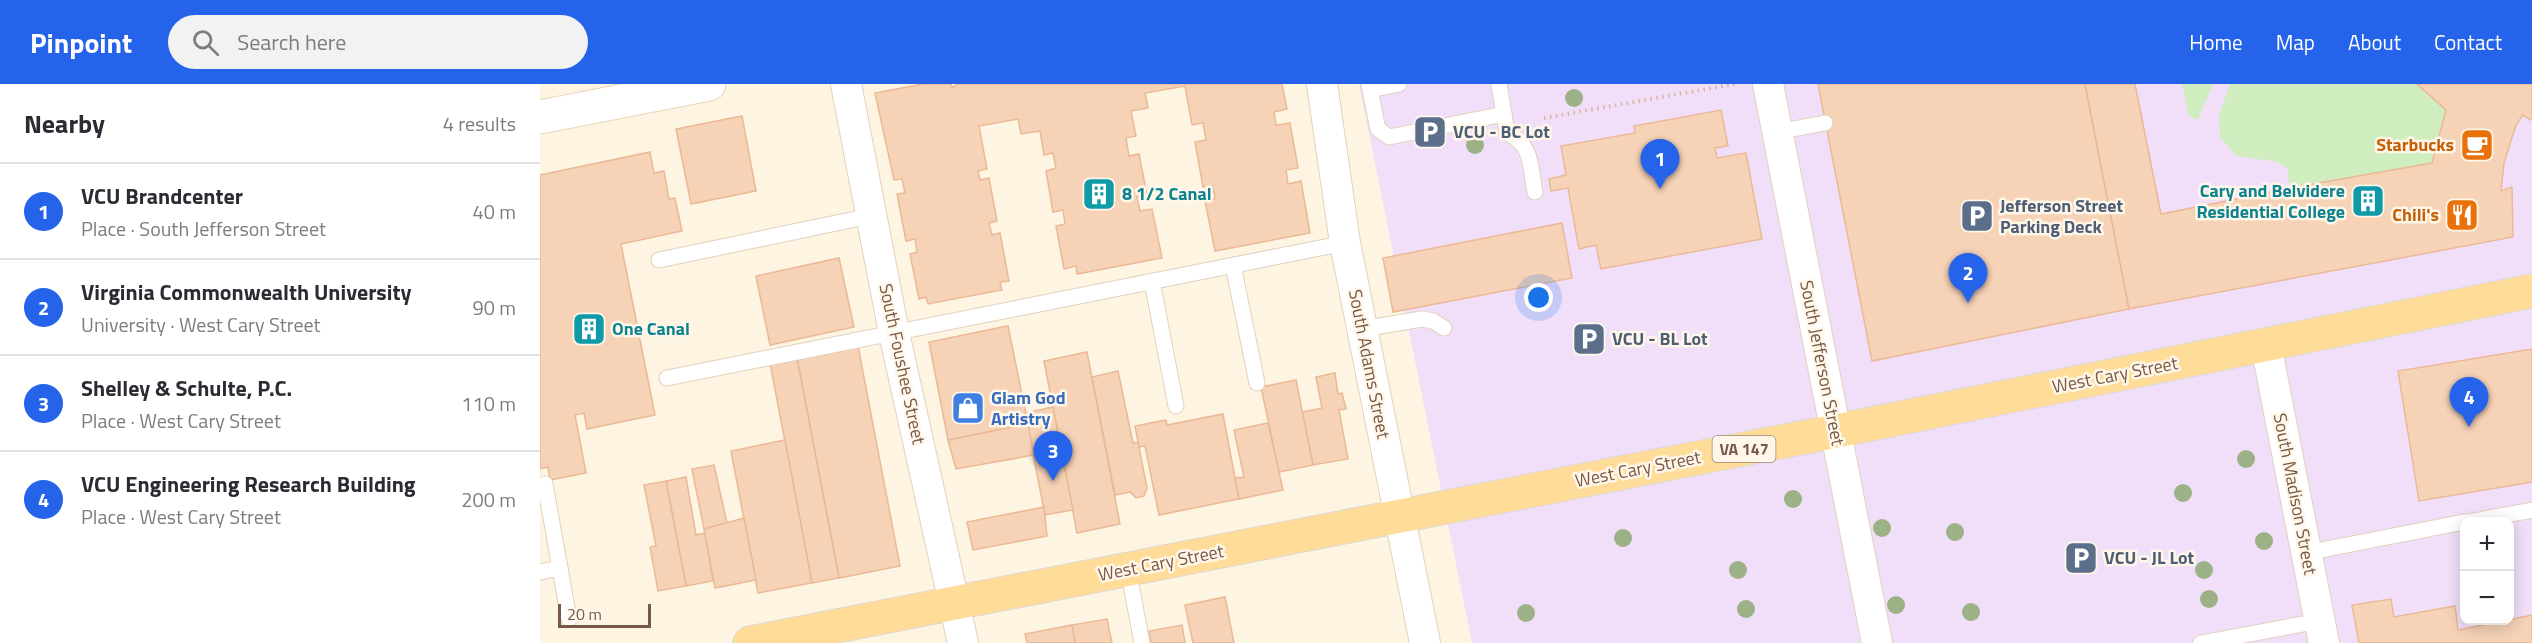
<!DOCTYPE html>
<meta charset="utf-8">
<style>
body{margin:0;font-family:"Titillium Web",sans-serif;background:#f2f2f3;color:#2b2b33}
.controls{position:absolute;right:18px;bottom:18px;display:grid;overflow:hidden;border-radius:12px;box-shadow:0 3px 15px #0003}
.controls button{width:54px;height:54px;display:grid;place-items:center;padding:0;border:0;border-bottom:2px solid #e1e1e2;background:#fff;color:#2b2b33;font:30px sans-serif}
.scale{position:absolute;left:18px;bottom:15px;width:93px;box-sizing:border-box;padding-left:6px;border:3px solid #785946;border-top:0;font-size:16px;line-height:21px;white-space:nowrap;color:#785946;-webkit-text-stroke:4px #fff7ea;paint-order:stroke}
.you{position:absolute;left:999px;top:214px;width:21px;height:21px;margin:-15px;border:4px solid #fff;border-radius:50%;background:#1a73e8;box-shadow:0 0 0 9px #1a73e833}
.badge{display:grid;place-items:center;width:39px;height:39px;border-radius:50%;background:#2563eb;color:#fff;font-size:20px;font-weight:700}
.pin{position:absolute;translate:-50% -50px;filter:drop-shadow(0 2px 3px #0008)}
.pin::after{content:'';position:absolute;top:32px;width:21px;height:18px;background:inherit;clip-path:polygon(0 0,100% 0,50% 100%)}
.list{margin:0;padding:0;list-style:none}
h2{display:flex;justify-content:space-between;align-items:center;height:78px;margin:0;padding:0 24px;font-size:26px}
h2 small{font-size:20px;font-weight:400;color:#7c7c81}
.list li{display:grid;grid-template-columns:39px 1fr auto;gap:18px;align-items:center;box-sizing:border-box;height:96px;padding:0 24px;border-top:2px solid #e1e1e2}
.list b{display:block;font-size:22px;white-space:nowrap}
.list p{margin:0;font-size:20px;white-space:nowrap;color:#7c7c81}
.list em{font-size:20px;font-style:normal;color:#7c7c81}
.icon{flex:none;width:33px;height:33px;fill:none;stroke:currentColor;stroke-width:2;stroke-linecap:round;stroke-linejoin:round}
.map{position:relative;flex:none;width:1992px;height:559px;overflow:hidden}
header{display:flex;align-items:center;gap:36px;box-sizing:border-box;height:84px;padding:0 30px;background:#2563eb;color:#fff}
header strong{font-size:28px}
nav{display:flex;gap:33px;margin-inline-start:auto;font-size:21px}
.search{width:420px;height:54px;background:#f2f2f3;display:flex;align-items:center;gap:15px;box-sizing:border-box;padding:0 21px;border-radius:33px;color:#7c7c81;font-size:22px}
main{display:flex}
aside{flex:1;background:#fff}
.map>svg:first-child{display:block}
</style>
<header>
<strong>Pinpoint</strong>
<div class="search"><svg class="icon" aria-label="search" viewBox="0 0 24 24"><circle cx="10" cy="10" r="6"/><path d="M15 15l6 6"/></svg>Search here</div>
<nav><a>Home</a><a>Map</a><a>About</a><a>Contact</a></nav>
</header>
<main>
<aside>
<h2>Nearby<small>4 results</small></h2>
<ul class="list">
<li><span class="badge">1</span><div><b>VCU Brandcenter</b><p>Place · South Jefferson Street</p></div><em>40 m</em></li>
<li><span class="badge">2</span><div><b>Virginia Commonwealth University</b><p>University · West Cary Street</p></div><em>90 m</em></li>
<li><span class="badge">3</span><div><b>Shelley &amp; Schulte, P.C.</b><p>Place · West Cary Street</p></div><em>110 m</em></li>
<li><span class="badge">4</span><div><b>VCU Engineering Research Building</b><p>Place · West Cary Street</p></div><em>200 m</em></li>
</ul>
</aside>
<div class="map">
<svg width="1992" height="559" viewBox="0 0 1992 559">
<rect width="100%" height="100%" fill="#fef4e2"/>
<path fill="#f1dffa" fill-rule="evenodd" d="M819,0H1992V559H932ZM1924,438H1970V536H1924Z"/>
<g fill="#d0edbf">
<polygon points="1642,0 1673,0 1658,35 1653,35 1648,30"/>
<polygon points="1690,0 1877,0 1906,26 1892,79 1750,104 1747,84 1738,78 1696,72 1680,53 1679,31"/>
</g>
<g fill="#f6d2b7" stroke="#eab996" stroke-width="1.5">
<polygon points="383,0 411,0 412,3 416,2 416,0 742,0 747,25 734,28 736,41 750,39 758,84 746,86 748,100 761,97 770,149 675,167 665,117 675,115 673,102 663,103 655,58 666,56 663,39 652,41 645,2 605,9 608,24 591,27 596,52 586,54 589,72 599,70 607,111 597,113 600,127 612,125 622,174 537,190 536,182 524,185 516,142 525,140 523,126 513,128 506,87 516,84 513,69 504,71 500,47 481,50 478,35 439,42 447,85 438,87 440,96 449,94 457,137 449,139 452,151 460,149 469,197 460,198 462,206 388,220 386,213 379,215 370,170 377,168 375,155 366,157 357,110 365,109 362,95 354,96 335,9"/>
<polygon points="1278,0 1545,0 1589,225 1332,277"/>
<polygon points="1545,0 1595,0 1621,130 1750,104 1892,79 1906,26 1877,0 1992,0 1992,34 1990,36 1983,31 1976,41 1964,79 1961,107 1972,103 1973,153 1589,225"/>
<polygon points="1181,26 1188,62 1175,64 1177,74 1206,69 1222,155 1061,185 1056,161 1039,165 1028,104 1011,107 1009,95 1026,91 1021,62 1095,49 1094,42"/>
<polygon points="202,32 216,107 151,120 136,45"/>
<polygon points="110,68 114,89 124,87 129,115 135,114 142,147 81,160 115,331 47,345 44,329 35,331 46,389 10,396 8,383 0,385 0,91"/>
<polygon points="1022,139 1032,194 853,228 843,174"/>
<polygon points="299,174 314,243 230,261 216,192"/>
<polygon points="468,242 488,340 408,356 389,258"/>
<polygon points="318,262 360,482 299,494 257,274"/>
<polygon points="1992,265 1992,398 1879,417 1858,287"/>
<polygon points="547,268 580,440 537,449 504,277"/>
<polygon points="257,274 299,494 272,499 230,279"/>
<polygon points="578,287 593,359 598,358 607,404 604,412 596,414 590,408 575,411 552,293"/>
<polygon points="795,289 798,310 802,309 806,325 799,326 808,375 773,381 762,328 782,324 776,293"/>
<polygon points="756,296 773,381 739,388 721,303"/>
<polygon points="513,323 533,426 505,431 485,329"/>
<polygon points="683,330 699,415 619,431 605,362 599,363 595,342 626,336 627,341"/>
<polygon points="728,339 743,406 699,415 695,394 704,393 694,346"/>
<polygon points="488,340 494,371 416,385 408,356"/>
<polygon points="245,356 272,499 218,509 191,367"/>
<polygon points="174,381 187,439 164,445 152,385"/>
<polygon points="146,393 156,451 165,449 173,497 146,502 126,397"/>
<polygon points="126,397 146,502 118,507 110,463 116,462 104,401"/>
<polygon points="504,423 507,452 433,466 427,438"/>
<polygon points="204,434 216,496 175,504 164,445"/>
<polygon points="685,513 694,559 653,559 645,521"/>
<polygon points="1851,515 1854,533 1915,522 1918,546 1992,531 1992,559 1819,559 1812,521"/>
<polygon points="567,535 572,559 535,559 532,541"/>
<polygon points="532,541 535,559 487,559 485,550"/>
<polygon points="642,541 645,559 611,559 609,547"/>
</g>
<g fill="none" stroke-linecap="round" stroke-linejoin="round">
<defs>
<g id="service">
<polyline points="829,0 830,6 859,0"/>
<path d="M959,0L967,49C993,60 990,83 995,108"/>
<polyline points="830,6 838,45 849,53 964,30"/>
<polyline points="1237,48 1285,39"/>
<polyline points="119,176 330,132"/>
<polyline points="693,181 717,299"/>
<polyline points="612,197 636,322"/>
<polyline points="822,245 882,235 893,237 904,244"/>
<polyline points="127,294 805,159"/>
<polyline points="5,400 29,535"/>
<polyline points="1928,438 1992,426"/>
<polyline points="1766,469 1924,438"/>
<polyline points="588,485 602,559"/>
<polyline points="0,488 20,484"/>
<polyline points="1661,559 1779,537"/>
</g>
<g id="minor">
<polyline points="306,0 354,249 423,559"/>
<polyline points="782,0 805,159 885,559"/>
<polyline points="1228,0 1337,559"/>
<polyline points="1726,261 1784,559"/>
</g>
<polyline id="secondary" points="0,33 169,0"/>
<polyline id="primary" points="210,559 1296,347 1992,207"/>
</defs>
<use href="#service" stroke="#e3d0bd" stroke-width="17"/>
<use href="#minor" stroke="#e3d0bd" stroke-width="32"/>
<use href="#secondary" stroke="#ebd4bc" stroke-width="35"/>
<use href="#primary" stroke="#dfd7d3" stroke-width="35"/>
<polyline stroke="#dbb59a" stroke-width="4" stroke-dasharray="1.5 4.5" stroke-linecap="butt" points="1004,34 1195,0"/>
<use href="#service" stroke="#fff" stroke-width="15"/>
<use href="#minor" stroke="#fff" stroke-width="30"/>
<use href="#secondary" stroke="#fff" stroke-width="33"/>
<use href="#primary" stroke="#ffdc98" stroke-width="33"/>
</g>
<g fill="#9cb186">
<circle cx="1034" cy="14" r="9"/>
<circle cx="935" cy="61" r="9"/>
<circle cx="1706" cy="375" r="9"/>
<circle cx="1643" cy="409" r="9"/>
<circle cx="1253" cy="415" r="9"/>
<circle cx="1342" cy="444" r="9"/>
<circle cx="1415" cy="448" r="9"/>
<circle cx="1083" cy="454" r="9"/>
<circle cx="1724" cy="457" r="9"/>
<circle cx="1198" cy="486" r="9"/>
<circle cx="1664" cy="486" r="9"/>
<circle cx="1669" cy="515" r="9"/>
<circle cx="1356" cy="521" r="9"/>
<circle cx="1206" cy="525" r="9"/>
<circle cx="1431" cy="528" r="9"/>
<circle cx="986" cy="529" r="9"/>
</g>
<defs>
<symbol id="parking-square" viewBox="-11 -11 22 22"><rect x="-9" y="-9" width="18" height="18" rx="4" fill="#5c6f8a" stroke="#fff7ea"/><path d="M-3.5-5.5H1a3.5 3.5 0 0 1 0 7H-1V5.5H-3.5ZM-1-3.4V-.6H.8a1.4 1.4 0 0 0 0-2.8Z" fill="#fff"/></symbol>
<symbol id="cafe-square" viewBox="-11 -11 22 22"><rect x="-9" y="-9" width="18" height="18" rx="4" fill="#e8710a" stroke="#fff7ea"/><path d="M-5.5-4.5H6V0H3Q3 3.5 0 3.5H-2.5Q-5.5 3.5-5.5 0ZM3-3.2v2h1.7v-2ZM-6 4.5H4V6H-6Z" fill="#fff"/></symbol>
<symbol id="building-square" viewBox="-11 -11 22 22"><rect x="-9" y="-9" width="18" height="18" rx="4" fill="#0f9aa8" stroke="#fff7ea"/><path d="M-4-6H4V6H1V3H-1V6H-4ZM-2.5-4.3h1.7v1.8h-1.7ZM.8-4.3h1.7v1.8H.8ZM-2.5-1h1.7V.8h-1.7ZM.8-1h1.7V.8H.8Z" fill="#fff"/></symbol>
<symbol id="restaurant-square" viewBox="-11 -11 22 22"><rect x="-9" y="-9" width="18" height="18" rx="4" fill="#e8710a" stroke="#fff7ea"/><path d="M-5-6h1v4h1v-4h1v4h1v-4h1v5L-1.5 .5V6h-2V.5L-5-1ZM5-6V6H3V1.5H1.5Q1.5-4 5-6Z" fill="#fff"/></symbol>
<symbol id="shop-square" viewBox="-11 -11 22 22"><rect x="-9" y="-9" width="18" height="18" rx="4" fill="#3f7fe0" stroke="#fff7ea"/><path d="M-5-2.5h2.3a2.7 3.5 0 0 1 5.4 0H5L5.5 6h-11ZM-1.5-2.5h3a1.5 2.3 0 0 0-3 0Z" fill="#fff"/></symbol>
</defs>
<g fill-rule="evenodd">
<use href="#parking-square" x="871" y="29" width="38" height="38"/>
<use href="#cafe-square" x="1918" y="42" width="38" height="38"/>
<use href="#building-square" x="540" y="91" width="38" height="38"/>
<use href="#building-square" x="1809" y="98" width="38" height="38"/>
<use href="#restaurant-square" x="1903" y="112" width="38" height="38"/>
<use href="#parking-square" x="1418" y="113" width="38" height="38"/>
<use href="#building-square" x="30" y="226" width="38" height="38"/>
<use href="#parking-square" x="1030" y="236" width="38" height="38"/>
<use href="#shop-square" x="409" y="305" width="38" height="38"/>
<use href="#parking-square" x="1522" y="455" width="38" height="38"/>
</g>
<g text-anchor="middle" stroke-width="5" stroke-linejoin="round" paint-order="stroke">
<rect fill="#fff7ea" stroke="#a08877" stroke-width="1.5" x="1172.5" y="352" width="63" height="26" rx="4.5"/>
<g font-size="16" font-weight="bold" fill="#785946">
<text x="1204" y="371">VA 147</text>
</g>
<g font-size="18" font-weight="bold" fill="#4e5e75" stroke="#fff7ea" text-anchor="start">
<text x="913" y="54">VCU - BC Lot</text>
<text x="1460" y="128">Jefferson Street<tspan x="1460" dy="21">Parking Deck</tspan></text>
<text x="1072" y="261">VCU - BL Lot</text>
<text x="1564" y="480">VCU - JL Lot</text>
</g>
<g font-size="18" font-weight="bold" fill="#c56008" stroke="#fff7ea" text-anchor="end">
<text x="1914" y="67">Starbucks</text>
<text x="1899" y="137">Chili's</text>
</g>
<g font-size="18" font-weight="bold" fill="#0d838f" stroke="#fff7ea" text-anchor="start">
<text x="1805" y="113" text-anchor="end">Cary and Belvidere<tspan x="1805" dy="21">Residential College</tspan></text>
<text x="582" y="116">8 1/2 Canal</text>
<text x="72" y="251">One Canal</text>
</g>
<g font-size="18" fill="#785946" stroke="#fff7ea">
<text transform="translate(1282 279) rotate(79)" y="6">South Jefferson Street</text>
<text transform="translate(362 280) rotate(78)" y="6">South Foushee Street</text>
<text transform="translate(829 280) rotate(79)" y="6">South Adams Street</text>
<text transform="translate(1575 291) rotate(-11)" y="6">West Cary Street</text>
<text transform="translate(1098 385) rotate(-11)" y="6">West Cary Street</text>
<text transform="translate(1755 410) rotate(79)" y="6">South Madison Street</text>
<text transform="translate(621 479) rotate(-11)" y="6">West Cary Street</text>
</g>
<g font-size="18" font-weight="bold" fill="#366cbe" stroke="#fff7ea" text-anchor="start">
<text x="451" y="320">Glam God<tspan x="451" dy="21">Artistry</tspan></text>
</g>
</g>
</svg>
<div class="controls">
<button>+</button>
<button>−</button>
</div>
<div class="scale">20 m</div>
<div class="you"></div>
<div class="pin badge" style="left:1120px;top:105px">1</div>
<div class="pin badge" style="left:1428px;top:219px">2</div>
<div class="pin badge" style="left:513px;top:397px">3</div>
<div class="pin badge" style="left:1929px;top:343px">4</div>
</div>
</main>
